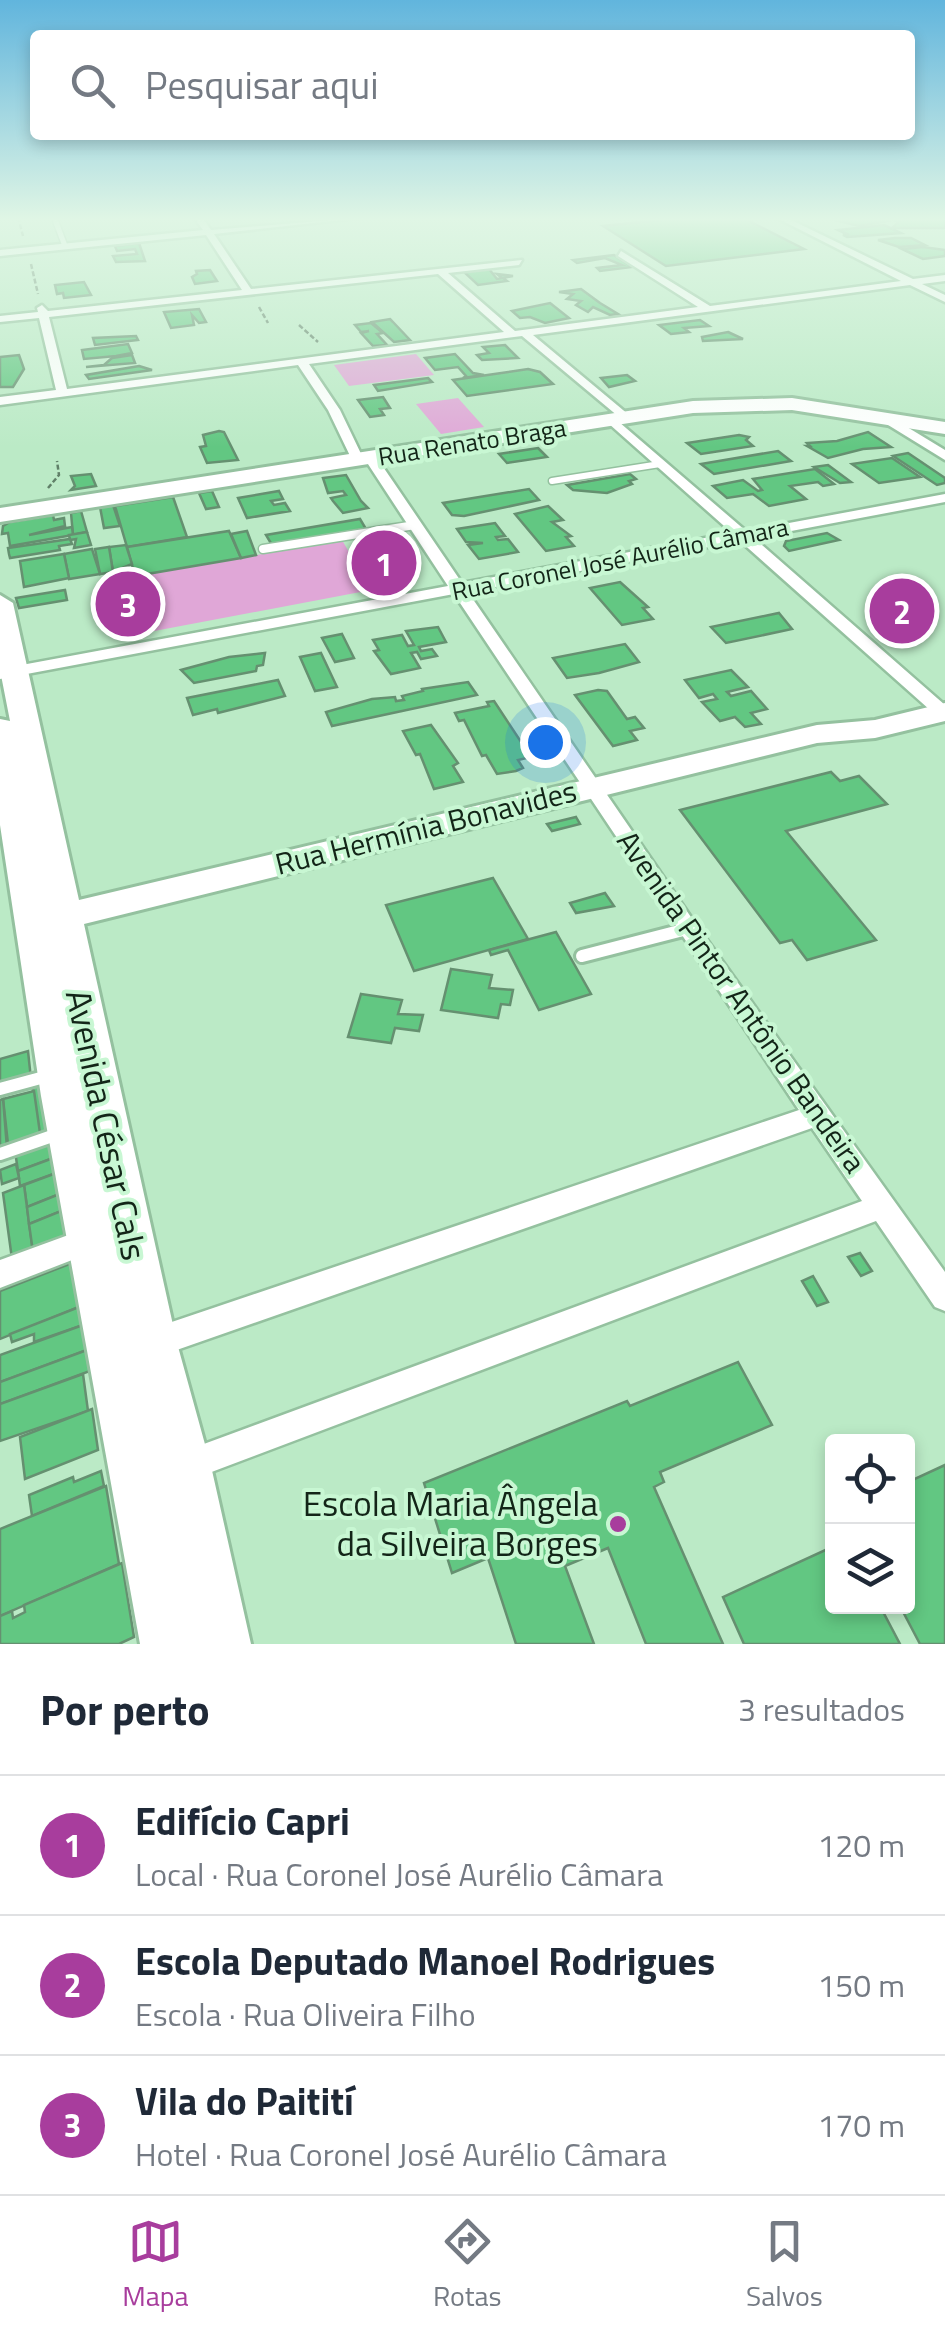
<!DOCTYPE html>
<html lang="pt">
<meta charset="utf-8">
<style>
body{margin:0;font-family:"Titillium Web",sans-serif;background:#f2f2f3;color:#1f2937}
.controls{position:absolute;right:30px;bottom:30px;display:grid;overflow:hidden;border-radius:10px;box-shadow:0 5px 15px #0003}
.controls button{width:90px;height:90px;display:grid;place-items:center;padding:0;border:0;border-bottom:2px solid #e0e1e3;background:#fff;color:#1f2937;font:50px sans-serif}
.you{position:absolute;left:545px;top:742px;width:35px;height:35px;margin:-25px;border:8px solid #fff;border-radius:50%;background:#1a73e8;box-shadow:0 0 0 15px #1a73e833}
.badge{display:grid;place-items:center;width:65px;height:65px;border-radius:50%;background:#a83d9d;color:#fff;font-size:32px;font-weight:700}
.pin{position:absolute;translate:-50% -50%;border:5px solid #fff;box-shadow:0 2px 10px #0006}
.list{margin:0;padding:0;list-style:none}
h2{display:flex;justify-content:space-between;align-items:center;height:130px;margin:0;padding:0 40px;font-size:42px}
h2 small{font-size:32px;font-weight:400;color:#747a83}
.list li{display:grid;grid-template-columns:65px 1fr auto;gap:30px;align-items:center;box-sizing:border-box;height:140px;padding:0 40px;border-top:2px solid #e0e1e3}
.list b{display:block;font-size:38px;white-space:nowrap}
.list p{margin:0;font-size:32px;white-space:nowrap;color:#747a83}
.list em{font-size:32px;font-style:normal;color:#747a83}
.icon{flex:none;width:55px;height:55px;fill:none;stroke:currentColor;stroke-width:2;stroke-linecap:round;stroke-linejoin:round}
.map{position:relative;flex:none;width:945px;height:1644px;overflow:hidden}
.search{position:absolute;background:#fff;box-shadow:0 5px 15px #0003;left:30px;right:30px;top:30px;height:110px;display:flex;align-items:center;gap:25px;box-sizing:border-box;padding:0 35px;border-radius:10px;color:#747a83;font-size:38px}
.sheet{height:550px;background:#fff}
nav{display:flex;justify-content:space-around;align-items:center;box-sizing:border-box;height:140px;border-top:2px solid #e0e1e3;background:#fff;font-size:28px;color:#747a83}
nav a{display:grid;justify-items:center;gap:5px}
nav .on{color:#a83d9d}
.map>svg:first-child{display:block}
</style>
<div class="map">
<svg width="945" height="1644" viewBox="0 0 945 1644">
<rect width="100%" height="100%" fill="#bbeac6"/>
<g fill="#e0a7d7">
<polygon points="416,354 434,375 349,386 334,365"/>
<polygon points="458,398 484,427 441,434 416,404"/>
<polygon points="342,540 371,590 149,632 133,577"/>
</g>
<g fill="#62c782" stroke="#659070" stroke-width="2.5">
<polygon points="691,217 741,217 804,249 666,266 603,226"/>
<polygon points="876,217 887,221 859,226 827,218"/>
<polygon points="886,217 945,217 945,228 892,228 899,222"/>
<polygon points="884,225 901,233 847,237 843,235 849,235 838,230"/>
<polygon points="895,238 911,238 925,245 899,247 878,240"/>
<polygon points="139,243 145,261 116,262 113,256 137,254 135,249 117,251 115,246"/>
<polygon points="923,247 945,250 945,256 923,259 902,249"/>
<polygon points="614,255 632,267 600,271 597,268 622,265 605,258 577,263 573,260"/>
<polygon points="489,269 497,279 502,278 497,274 513,276 503,278 507,281 478,285 464,272"/>
<polygon points="210,270 217,281 195,284 192,277 197,274 196,271"/>
<polygon points="84,282 91,295 64,298 63,293 57,294 55,285"/>
<polygon points="581,289 600,303 618,314 610,315 593,307 588,312 576,305 581,301 567,299 573,294 559,292"/>
<polygon points="550,303 569,318 545,323 530,317 520,318 512,311"/>
<polygon points="199,309 206,322 199,323 192,315 194,325 171,328 164,312"/>
<polygon points="390,319 393,322 410,340 394,342 372,322"/>
<polygon points="700,320 709,326 684,328 689,332 671,334 659,325"/>
<polygon points="371,323 383,333 377,334 387,345 373,346 361,333 369,331 361,332 355,325"/>
<polygon points="728,332 743,339 703,341 702,337"/>
<polygon points="136,336 138,340 95,345 93,338"/>
<polygon points="128,344 132,353 116,356 84,359 82,350"/>
<polygon points="505,345 518,358 482,360 477,355 489,353 483,347"/>
<polygon points="455,354 473,373 484,375 463,378 466,376 458,367 435,370 425,358"/>
<polygon points="19,355 24,369 13,387 0,387 0,357"/>
<polygon points="132,355 135,363 86,367 104,365 112,358"/>
<polygon points="139,366 152,370 89,379 86,375"/>
<polygon points="528,369 540,372 553,384 467,396 453,380"/>
<polygon points="627,375 635,381 609,387 601,378"/>
<polygon points="428,378 432,382 378,391 374,385"/>
<polygon points="383,397 390,408 380,409 384,415 370,417 358,400"/>
<polygon points="219,431 224,432 238,460 207,463 200,447 206,446 203,435"/>
<polygon points="868,432 891,447 863,449 828,458 807,446 810,446 807,443 837,441"/>
<polygon points="739,435 749,437 746,440 753,446 701,454 687,443"/>
<polygon points="538,448 547,457 507,463 499,454"/>
<polygon points="778,451 791,461 714,474 701,464"/>
<polygon points="908,453 945,478 945,483 937,485 893,456"/>
<polygon points="892,458 920,477 879,483 852,464"/>
<polygon points="828,465 851,482 840,483 814,467"/>
<polygon points="815,469 834,484 823,486 818,482 790,486 806,499 769,506 753,494 727,498 713,486 743,480 758,491 762,490 753,479"/>
<polygon points="91,474 96,486 71,490 75,486 71,476"/>
<polygon points="630,474 636,479 629,481 632,484 607,493 573,490 567,485"/>
<polygon points="346,475 361,501 368,508 343,513 333,501 331,498 346,495 343,491 328,493 323,478"/>
<polygon points="529,489 539,500 464,516 452,515 443,503"/>
<polygon points="212,491 219,507 206,509 199,493"/>
<polygon points="279,491 283,499 271,501 274,505 285,503 290,511 247,518 238,498"/>
<polygon points="173,497 187,537 127,547 115,506"/>
<polygon points="113,505 120,526 104,528 100,507"/>
<polygon points="548,506 563,520 552,522 571,536 566,537 574,546 546,551 515,514"/>
<polygon points="81,511 87,532 73,535 71,513"/>
<polygon points="53,515 54,520 64,518 65,526 29,535 72,527 73,535 10,546 8,533 2,534 3,526 10,522"/>
<polygon points="360,519 366,529 272,545 266,535"/>
<polygon points="495,523 505,536 496,537 498,540 508,539 518,552 479,559 468,545 483,543 466,542 457,529"/>
<polygon points="229,531 241,558 135,576 127,547"/>
<polygon points="247,531 256,555 241,558 231,534"/>
<polygon points="87,532 91,545 74,548 76,539 70,540 69,535"/>
<polygon points="827,533 839,540 789,551 784,546 786,541"/>
<polygon points="70,539 72,544 59,546 60,550 10,558 9,554 8,548"/>
<polygon points="371,543 384,543 405,575 394,579 398,585 386,588 362,548"/>
<polygon points="126,545 132,564 113,572 109,547"/>
<polygon points="109,547 113,572 100,574 95,549"/>
<polygon points="92,549 100,574 69,579 64,554"/>
<polygon points="64,554 69,578 24,587 20,561"/>
<polygon points="620,582 648,607 643,608 653,619 622,625 590,588"/>
<polygon points="65,590 67,600 19,608 16,598"/>
<polygon points="779,613 792,629 726,643 711,627"/>
<polygon points="438,627 446,642 419,647 421,651 432,649 437,656 421,659 417,652 411,653 420,668 391,674 374,651 379,650 373,640 402,635 408,646 414,645 406,631"/>
<polygon points="342,634 354,658 335,662 322,638"/>
<polygon points="625,644 639,662 599,673 567,678 553,658"/>
<polygon points="265,653 263,665 257,666 256,671 194,683 181,670 229,657"/>
<polygon points="321,653 337,687 315,691 300,657"/>
<polygon points="731,670 748,687 727,692 731,696 751,691 767,709 751,713 761,724 745,727 735,717 720,721 702,702 717,699 713,694 699,698 685,680"/>
<polygon points="278,680 285,696 218,713 217,709 193,715 187,698"/>
<polygon points="468,682 477,695 332,726 326,712 372,699 395,697 396,701 404,700 402,696 423,691 422,689"/>
<polygon points="598,690 607,691 627,719 635,717 644,728 630,731 637,740 613,746 575,695"/>
<polygon points="494,701 531,757 518,760 523,768 516,771 497,774 486,755 482,756 464,720 459,721 455,713 489,706 487,702"/>
<polygon points="431,725 458,763 453,766 463,782 434,789 420,754 416,755 403,731"/>
<polygon points="831,772 840,781 859,776 887,804 786,831 876,940 807,960 792,940 780,943 680,810"/>
<polygon points="576,817 580,824 552,831 547,824"/>
<polygon points="493,878 528,939 414,971 386,905"/>
<polygon points="605,893 614,906 576,913 570,903"/>
<polygon points="556,932 591,994 539,1010 508,950 491,955 489,950"/>
<polygon points="451,969 492,975 489,988 513,990 510,1005 501,1004 498,1018 441,1010"/>
<polygon points="361,994 402,1000 398,1014 423,1015 419,1031 395,1028 391,1043 348,1037"/>
<polygon points="28,1051 31,1079 0,1087 0,1059"/>
<polygon points="46,1081 53,1132 40,1137 32,1085"/>
<polygon points="34,1091 40,1133 8,1144 3,1099"/>
<polygon points="3,1099 7,1148 0,1150 0,1100"/>
<polygon points="53,1138 56,1157 18,1171 15,1151"/>
<polygon points="56,1157 59,1172 20,1186 18,1171"/>
<polygon points="16,1164 19,1178 2,1184 0,1170"/>
<polygon points="59,1172 62,1193 27,1207 24,1185"/>
<polygon points="24,1185 33,1252 12,1259 3,1193"/>
<polygon points="62,1193 64,1210 29,1224 27,1207"/>
<polygon points="61,1211 65,1239 33,1252 29,1224"/>
<polygon points="860,1253 872,1271 861,1276 848,1257"/>
<polygon points="72,1263 79,1307 0,1339 0,1291"/>
<polygon points="813,1276 828,1302 817,1306 802,1281"/>
<polygon points="79,1307 83,1325 34,1342 34,1334 12,1342 10,1334"/>
<polygon points="83,1325 87,1350 0,1382 0,1355"/>
<polygon points="87,1350 90,1371 0,1404 0,1382"/>
<polygon points="738,1362 772,1425 660,1472 664,1482 654,1487 723,1644 646,1644 608,1548 565,1566 594,1644 516,1644 488,1558 452,1573 424,1483 627,1401 630,1406"/>
<polygon points="83,1374 88,1411 0,1441 0,1404"/>
<polygon points="92,1409 98,1450 25,1479 20,1437"/>
<polygon points="945,1465 945,1644 920,1644 900,1606 908,1606 908,1482"/>
<polygon points="101,1471 104,1486 32,1516 29,1495 73,1477 74,1482"/>
<polygon points="106,1486 119,1564 0,1616 0,1529"/>
<polygon points="832,1547 832,1606 880,1606 900,1644 744,1644 723,1597"/>
<polygon points="122,1563 134,1637 119,1644 0,1644 0,1616 12,1611 13,1618 25,1612 24,1605"/>
</g>
<g fill="none" stroke-linecap="round" stroke-linejoin="round">
<defs>
<polyline id="lane-far3" points="54,217 65,246"/>
<polyline id="lane-far2" points="552,481 660,464"/>
<polyline id="lane-far1" points="263,549 415,525"/>
<g id="lane">
<polyline points="582,956 687,929"/>
<polyline points="0,1089 48,1076"/>
<polyline points="0,1154 58,1134"/>
</g>
<g id="street">
<path d="M194,217H202L211,230L368,217L214,234L251,289L522,260L519,265L448,273L515,331L698,307L618,256L621,251L710,306L901,281L775,217H785L913,279L945,275V281L922,284L945,295V302L910,285L533,335L629,415V421L625,422L522,336L309,364L340,410L364,460L358,464L352,460L328,410L298,365L0,405V397L56,390L39,318L0,322V316L38,312L37,308L42,305L48,311L242,290L206,235L0,256V250L203,230ZM438,274L504,332L67,389L49,317Z"/>
<polygon points="884,413 945,450 945,460 880,420 880,414"/>
<polygon points="612,416 746,531 945,494 945,502 754,538 945,705 945,719 939,718 740,541 468,592 695,923 945,1272 945,1311 935,1307 876,1221 185,1482 174,1477 169,1466 174,1455 862,1201 812,1128 151,1359 140,1355 136,1344 140,1333 151,1329 799,1110 454,594 0,679 0,669 448,586 364,458 370,454 375,455 462,583 732,533 608,423 608,417"/>
<polygon points="93,1226 103,1230 107,1239 103,1248 0,1288 0,1260"/>
</g>
<g id="primary">
<polygon points="792,398 945,422 945,434 792,410 693,413 0,522 0,508 693,401"/>
<polygon points="0,595 13,603 79,900 817,725 875,720 945,703 945,721 875,738 817,743 84,924 177,1343 211,1466 251,1644 140,1644 41,1096 0,825 0,719 10,721 0,670"/>
</g>
</defs>
<use href="#lane-far3" stroke="#94c19f" stroke-width="8"/>
<use href="#lane-far2" stroke="#94c19f" stroke-width="9"/>
<use href="#lane-far1" stroke="#94c19f" stroke-width="11"/>
<use href="#lane" stroke="#94c19f" stroke-width="18"/>
<use href="#street" stroke="#94c19f" stroke-width="5"/>
<use href="#primary" stroke="#94c19f" stroke-width="6"/>
<g stroke="#608068" stroke-width="2.5" stroke-dasharray="5 2.5" stroke-linecap="butt">
<polyline points="18,217 23,236"/>
<polyline points="31,264 38,294"/>
<polyline points="259,307 268,323"/>
<polyline points="299,325 318,342"/>
<polyline points="48,488 59,475 57,461"/>
</g>
<use href="#lane-far3" stroke="#fff" stroke-width="5"/>
<use href="#lane-far2" stroke="#fff" stroke-width="6"/>
<use href="#lane-far1" stroke="#fff" stroke-width="8"/>
<use href="#lane" stroke="#fff" stroke-width="12"/>
<use href="#street" fill="#fff" fill-rule="evenodd"/>
<use href="#primary" fill="#fff" fill-rule="evenodd"/>
</g>
<linearGradient id="sky" x2="0" y2="1"><stop stop-color="#61b5dd"/><stop offset="0.49" stop-color="#e0f6e5"/><stop offset="1" stop-color="#e0f6e5" stop-opacity="0"/></linearGradient>
<rect width="945" height="447" fill="url(#sky)"/>
<circle fill="#a83d9d" stroke="#c8f7d3" stroke-width="4" cx="618" cy="1524" r="10"/>
<g text-anchor="middle" stroke-width="8" stroke-linejoin="round" paint-order="stroke">
<g font-size="25" fill="#132518" stroke="#c8f7d3">
<text transform="translate(472 442) rotate(-9)" y="9">Rua Renato Braga</text>
<text transform="translate(620 559) rotate(-11)" y="9">Rua Coronel José Aurélio Câmara</text>
</g>
<g font-size="30" fill="#132518" stroke="#c8f7d3">
<text transform="translate(426 828) rotate(-14)" y="10">Rua Hermínia Bonavides</text>
<text transform="translate(741 1002) rotate(55)" y="10">Avenida Pintor Antônio Bandeira</text>
</g>
<g font-size="35" fill="#132518" stroke="#c8f7d3">
<text transform="translate(106 1125) rotate(78)" y="12">Avenida César Cals</text>
</g>
<g font-size="35" fill="#132518" stroke="#c8f7d3" text-anchor="end">
<text x="598" y="1516">Escola Maria Ângela<tspan x="598" dy="40">da Silveira Borges</tspan></text>
</g>
</g>
</svg>
<div class="controls">
<button><svg class="icon" aria-label="locate" viewBox="0 0 24 24"><circle cx="12" cy="12" r="6"/><path d="M12 2v4M12 18v4M2 12h4M18 12h4"/></svg></button>
<button><svg class="icon" aria-label="layers" viewBox="0 0 24 24"><path d="M12 4l9 5-9 5-9-5zM3 14l9 5 9-5"/></svg></button>
</div>
<div class="you"></div>
<div class="pin badge" style="left:384px;top:563px">1</div>
<div class="pin badge" style="left:902px;top:611px">2</div>
<div class="pin badge" style="left:128px;top:604px">3</div>
<div class="search"><svg class="icon" aria-label="search" viewBox="0 0 24 24"><circle cx="10" cy="10" r="6"/><path d="M15 15l6 6"/></svg>Pesquisar aqui</div>
</div>
<section class="sheet">
<h2>Por perto<small>3 resultados</small></h2>
<ul class="list">
<li><span class="badge">1</span><div><b>Edifício Capri</b><p>Local · Rua Coronel José Aurélio Câmara</p></div><em>120 m</em></li>
<li><span class="badge">2</span><div><b>Escola Deputado Manoel Rodrigues</b><p>Escola · Rua Oliveira Filho</p></div><em>150 m</em></li>
<li><span class="badge">3</span><div><b>Vila do Paitití</b><p>Hotel · Rua Coronel José Aurélio Câmara</p></div><em>170 m</em></li>
</ul>
</section>
<nav>
<a class="on"><svg class="icon" aria-label="map" viewBox="0 0 24 24"><path d="M3 6l6-2 6 2 6-2v14l-6 2-6-2-6 2zM9 4v14M15 6v14"/></svg>Mapa</a>
<a><svg class="icon" aria-label="directions" viewBox="0 0 24 24"><path d="M12 3l9 9-9 9-9-9zM9 14v-3h6M13 9l2 2-2 2"/></svg>Rotas</a>
<a><svg class="icon" aria-label="saved" viewBox="0 0 24 24"><path d="M7 4h10v16l-5-4-5 4z"/></svg>Salvos</a>
</nav>
